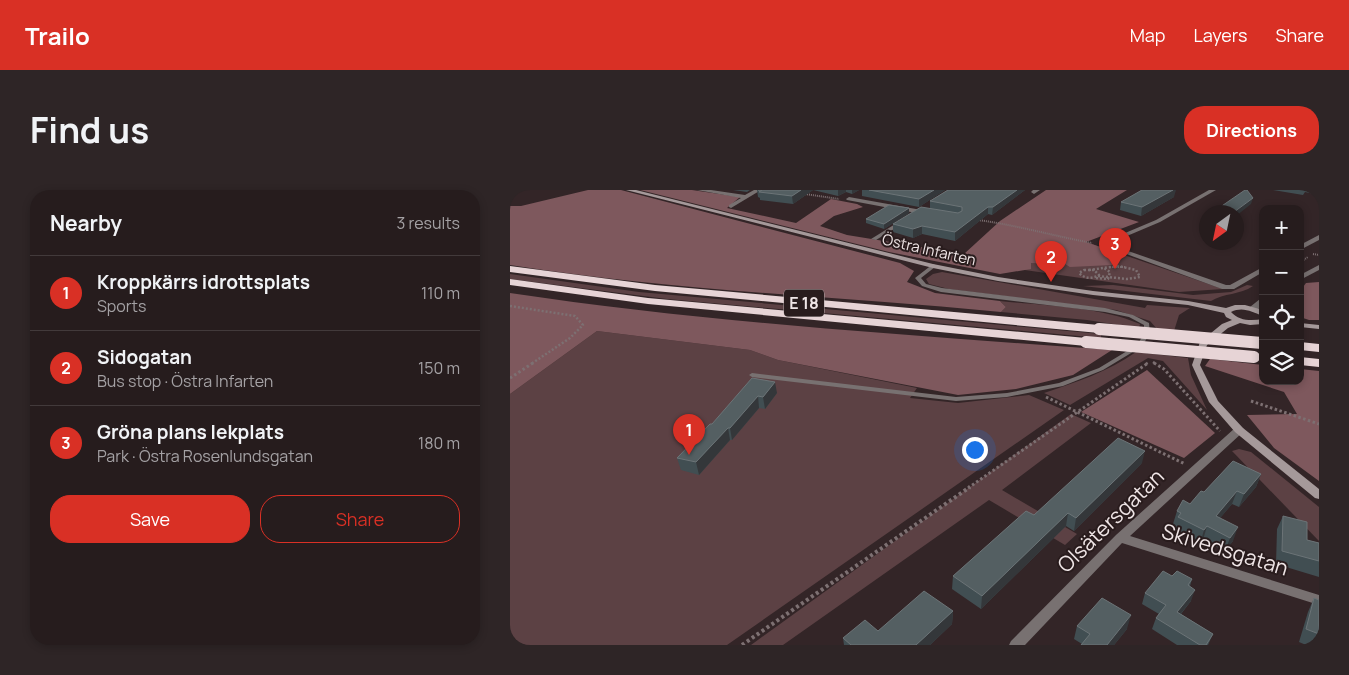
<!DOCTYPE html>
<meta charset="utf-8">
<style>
body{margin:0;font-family:Manrope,sans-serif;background:#2e2526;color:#f1f3f6}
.controls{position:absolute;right:15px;top:15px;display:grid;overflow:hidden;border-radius:10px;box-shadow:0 2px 8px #0003}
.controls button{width:45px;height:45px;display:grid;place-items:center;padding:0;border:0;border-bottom:1px solid #423a3b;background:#261c1d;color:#f1f3f6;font:25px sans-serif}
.compass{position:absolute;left:689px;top:15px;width:45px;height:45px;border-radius:50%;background:#261c1d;box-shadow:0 2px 8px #0003;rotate:213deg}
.you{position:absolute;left:464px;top:259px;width:18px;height:18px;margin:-12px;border:4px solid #fff;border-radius:50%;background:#1a73e8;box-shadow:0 0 0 8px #1a73e833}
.badge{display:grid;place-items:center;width:32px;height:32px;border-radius:50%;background:#d93025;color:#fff;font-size:16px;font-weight:700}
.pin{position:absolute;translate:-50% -41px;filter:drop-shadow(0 1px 2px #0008)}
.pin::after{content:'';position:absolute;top:26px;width:18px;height:15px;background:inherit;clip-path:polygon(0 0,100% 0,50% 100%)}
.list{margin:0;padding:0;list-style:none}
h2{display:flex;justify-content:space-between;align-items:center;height:65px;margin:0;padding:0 20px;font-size:21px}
h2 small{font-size:16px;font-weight:400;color:#a4a1a4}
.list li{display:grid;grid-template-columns:32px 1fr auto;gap:15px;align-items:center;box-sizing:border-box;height:75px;padding:0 20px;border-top:1px solid #423a3b}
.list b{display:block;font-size:19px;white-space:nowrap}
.list p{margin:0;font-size:16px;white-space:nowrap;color:#a4a1a4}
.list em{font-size:16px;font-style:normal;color:#a4a1a4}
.actions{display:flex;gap:10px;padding:15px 20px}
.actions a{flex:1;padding:11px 0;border:1px solid #d93025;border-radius:20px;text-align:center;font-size:18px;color:#d93025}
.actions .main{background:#d93025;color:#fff}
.icon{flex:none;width:28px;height:28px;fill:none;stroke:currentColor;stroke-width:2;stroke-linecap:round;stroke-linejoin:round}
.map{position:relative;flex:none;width:809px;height:455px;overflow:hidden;border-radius:20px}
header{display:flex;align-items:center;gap:30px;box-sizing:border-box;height:70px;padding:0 25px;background:#d93025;color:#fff}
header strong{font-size:24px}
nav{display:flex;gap:28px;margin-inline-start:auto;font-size:18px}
.intro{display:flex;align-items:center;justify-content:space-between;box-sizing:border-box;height:120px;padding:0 30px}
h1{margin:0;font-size:35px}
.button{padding:12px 22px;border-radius:20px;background:#d93025;color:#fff;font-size:18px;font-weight:700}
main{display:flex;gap:30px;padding:0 30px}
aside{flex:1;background:#261c1d;border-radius:20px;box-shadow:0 2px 8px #0003}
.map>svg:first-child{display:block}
</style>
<header>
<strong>Trailo</strong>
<nav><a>Map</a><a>Layers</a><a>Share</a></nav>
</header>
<div class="intro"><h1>Find us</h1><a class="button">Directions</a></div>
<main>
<aside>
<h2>Nearby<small>3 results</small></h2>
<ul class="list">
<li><span class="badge">1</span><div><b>Kroppkärrs idrottsplats</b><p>Sports</p></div><em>110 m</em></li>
<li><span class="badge">2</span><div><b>Sidogatan</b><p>Bus stop · Östra Infarten</p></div><em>150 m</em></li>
<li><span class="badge">3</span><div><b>Gröna plans lekplats</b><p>Park · Östra Rosenlundsgatan</p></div><em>180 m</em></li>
</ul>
<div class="actions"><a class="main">Save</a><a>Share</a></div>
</aside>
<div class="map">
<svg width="809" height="455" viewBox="0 0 809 455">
<rect width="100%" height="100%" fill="#332527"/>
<g fill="#5c4144">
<polygon points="582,54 713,99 669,102 480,75"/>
<polygon points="432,82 635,118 637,115 680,118 669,125 664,141 647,139 640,131 606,120 439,99 419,94 416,89 423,84"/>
<polygon points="0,84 129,102 591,144 591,148 157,109 0,89"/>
<path d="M603,95L683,105L721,102L737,95L743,96C730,105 714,103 701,111L573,96Z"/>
<path d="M490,111C537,116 587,116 630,134L629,138L577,130L491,122L496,117Z"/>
<polygon points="87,141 240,160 268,170 407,198 400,208 448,213 519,205 554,220 217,455 0,455 0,204"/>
<path d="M626,162L678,168L681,185L697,220L653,171L638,168L560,215L534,203C566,192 598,182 626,162Z"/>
<polygon points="561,224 581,233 492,300 567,344 555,355 479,310 273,455 241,455"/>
<polygon points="729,259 741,262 809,317 809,351 722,261"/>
</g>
<g fill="#7e585d">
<path d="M78,0H111L390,73L404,81L397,92L425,103L490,111L496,117L491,122C327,106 163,101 0,75V16H11Z"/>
<polygon points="130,0 182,0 230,7 217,18 286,33 321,9 347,14 353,17 324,26 310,36 337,45 454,64 490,31 536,0 617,0 586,19 629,32 576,52 616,66 603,71 602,75 560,77 555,74 521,73 521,79 490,84 379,62"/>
<polygon points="809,92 809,130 799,130 790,127 790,101 796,93"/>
<path d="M0,103C199,133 401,145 602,160L563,185L506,199L448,205L268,170L240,160L87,141L0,204Z"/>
<polygon points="700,169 753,175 753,191 790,191 790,179 809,181 809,291 764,258 737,225 787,224 774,202 695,176"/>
<polygon points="637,180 705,243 674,268 571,222"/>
</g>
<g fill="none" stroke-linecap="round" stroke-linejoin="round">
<g stroke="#7d7072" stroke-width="2" stroke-dasharray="1 1" stroke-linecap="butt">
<polyline points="295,4 329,9"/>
<path d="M468,30C506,35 544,46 582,53"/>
<polyline points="803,64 809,65"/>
<polyline points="790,72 798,67"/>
<polyline points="600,77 615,77"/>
</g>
<g stroke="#7d7072" stroke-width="2.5" stroke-dasharray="2 2" stroke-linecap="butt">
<path d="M574,80H584L589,85C582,89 575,89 569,83Z"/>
<polyline points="579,80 608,76 626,80 630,87 617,89 588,86"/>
<polyline points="586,88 598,89 600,82 594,78"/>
<polyline points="0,116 65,126 73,135 60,148 21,174"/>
<polyline points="643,172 646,174"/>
<polyline points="636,174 639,172"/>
</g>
<g stroke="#7d7072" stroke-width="3" stroke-dasharray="2.5 2.5" stroke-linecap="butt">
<polyline points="644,173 654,179 710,241"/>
<polyline points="0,188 23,173"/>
<polyline points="536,207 675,274"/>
<polyline points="741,211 809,234"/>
<polyline points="458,298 638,173"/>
</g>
<polyline stroke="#7d7072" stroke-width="4" stroke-dasharray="3 3" stroke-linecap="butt" points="232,455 460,297"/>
<polygon fill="#787171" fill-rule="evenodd" points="423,74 425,75 425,77 411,88 416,94 432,98 595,118 623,125 639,133 640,144 631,157 593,180 553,196 497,207 446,211 242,187 239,185 242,183 446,207 497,203 549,193 589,178 627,155 634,144 634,135 619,127 595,122 431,102 412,96 405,88"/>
<g fill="#787171" fill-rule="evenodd">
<polygon points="187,0 201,0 235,5 244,0 251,0 221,18 219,17 219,15 231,8"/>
<polygon points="523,0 530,0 524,4 521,2"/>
<polygon points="699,0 706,0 650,32 598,54 716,95 720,95 753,77 753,82 724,99 712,99 589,54 646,30"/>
<polygon points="339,7 417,21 420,23 417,25 337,10 336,9"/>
<polygon points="395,28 397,29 397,31 366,50 361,49"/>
<polygon points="809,45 809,50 790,60 790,55"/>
<polygon points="809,75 809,80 790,90 790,85"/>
<polygon points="750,109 753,109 753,115 746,121 740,121 740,117"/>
<polygon points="729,237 733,238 734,240 733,242 620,346 809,405 809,415 612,353 515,455 499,455 501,451 606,345 725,238"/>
</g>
<g fill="#a5999a" fill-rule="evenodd">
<path d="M116,0H126L423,74L488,87L583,101L678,111L716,118L725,115H735L753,120V126C742,122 733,116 721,122C729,131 741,131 753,129V134L740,135L730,133L718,138L697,155L690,175L708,211L733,238L809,299V309L805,308L725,242L699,212L682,175L690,152L712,134L722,130L716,127L714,123L678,115L583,105L488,91L423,78Z"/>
<polygon points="790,133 809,135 809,139 790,137"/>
</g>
<g fill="#e7d4d6" fill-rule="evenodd">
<polygon points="0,76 145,95 589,135 595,139 589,143 145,101 0,82"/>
<polygon points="0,89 138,108 576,148 582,152 576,156 138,114 0,95"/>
<polygon points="790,152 809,154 809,162 790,160"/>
<polygon points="790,167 809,169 809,177 790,175"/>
</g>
<g stroke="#e7d4d6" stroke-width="12">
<polyline points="589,139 752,153"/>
<polyline points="576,152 744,167"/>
</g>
</g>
<g fill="#414e52">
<polygon points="223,0 240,0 237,2"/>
<polygon points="247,0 349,0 342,4 336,2 328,6 303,0 283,14 250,10 250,8 248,7"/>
<polygon points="352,0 435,0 409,17 352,6"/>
<polygon points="438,0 515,0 482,25 478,24 445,51 412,44 403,48 383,42 383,34 420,18 420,11"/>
<polygon points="763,0 809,0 809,5 795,2 793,5"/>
<polygon points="664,7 631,26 610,20 611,12"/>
<polygon points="399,23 374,39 356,33 356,29"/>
<polygon points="696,27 696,35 694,34 695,28"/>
<polygon points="242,188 267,203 255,219 249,218 222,250 220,250 189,285 171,280 167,268 202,234"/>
<polygon points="632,273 564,341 556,336 471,419 442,399 443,386 524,325"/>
<polygon points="751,284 746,297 729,317 722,314 710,328 723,351 715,361 693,350 690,354 664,340 665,335 663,334 667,321 680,314 694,302"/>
<polygon points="773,326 797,350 809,353 809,387 766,374 767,339"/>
<polygon points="662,386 682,389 680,396 681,411 671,424 703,444 698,455 667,455 642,439 646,428 649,424 632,414 635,403"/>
<polygon points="804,408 809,410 809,455 796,455 789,452 798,422"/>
<polygon points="443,421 442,434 420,455 334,455 333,448 368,441"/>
<polygon points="567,436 617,439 604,455 571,455 572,454 564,449"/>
</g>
<g fill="#34373a">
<polygon points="291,0 303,0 283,14 282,6"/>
<polygon points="328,0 336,0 336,2 328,6"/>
<polygon points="342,0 349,0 342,4"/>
<polygon points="424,0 435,0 409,17 409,9"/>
<polygon points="507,0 515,0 482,25 483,17"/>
<polygon points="663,0 666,0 664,7 631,26 632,17"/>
<polygon points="743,8 741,14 726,26 726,22 724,22"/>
<polygon points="478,17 478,24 445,51 445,42"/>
<polygon points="399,18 399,23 374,39 374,34"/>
<polygon points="412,36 412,44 403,48 403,39"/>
<polygon points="265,192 267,203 255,219 253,207"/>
<polygon points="248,206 249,218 222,250 220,238"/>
<polygon points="218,238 220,250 189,285 186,272"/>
<polygon points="635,261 632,273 564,341 566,328"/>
<polygon points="751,284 746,297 729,317 734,304"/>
<polygon points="727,301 722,314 701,339 706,326"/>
<polygon points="558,323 556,336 471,419 472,406"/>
<polygon points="697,336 693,350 690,354 694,340"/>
<polygon points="728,337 723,351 715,361 720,348"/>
<polygon points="685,400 681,411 663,433 667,422"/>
<polygon points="443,421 442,434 420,455 406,455"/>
<polygon points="621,425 617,439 604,455 597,455"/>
</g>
<g fill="#545f62" stroke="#6c7477">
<polygon points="248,0 291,0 282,6 249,2 252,0"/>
<polygon points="359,0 424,0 409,9"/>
<polygon points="438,0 507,0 483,17 478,17 445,42 412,36 403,39 383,34 411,17 448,23 452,21 452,17 420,11"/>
<polygon points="632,0 663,0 632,17 611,12"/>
<polygon points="735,0 737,0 743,8 724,22 703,22"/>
<polygon points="379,15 399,18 374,34 356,29"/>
<polygon points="242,188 265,192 253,207 248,206 220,238 218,238 186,272 167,268 200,234 202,234"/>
<polygon points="608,248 635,261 566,328 558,323 472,406 443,386 516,321 524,325"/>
<polygon points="723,271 751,284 734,304 727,301 706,326 728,337 720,348 697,336 694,340 668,327 671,323 667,321 673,310 680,314 691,301 694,302"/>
<polygon points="773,326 797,332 797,350 809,353 809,371 772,361"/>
<polygon points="653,381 662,386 667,381 682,389 678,395 685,400 667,422 703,444 696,455 690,455 646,428 656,415 635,403"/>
<polygon points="414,401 443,421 406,455 341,455 333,448 355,430 368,441"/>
<polygon points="592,408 621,425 597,455 571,455 580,444 567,436"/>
<polygon points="804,408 809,410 809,444 796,439"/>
</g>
<g text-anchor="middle" stroke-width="4" stroke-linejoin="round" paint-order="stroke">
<g font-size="15" fill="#efe5e6" stroke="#291c1d">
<text transform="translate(419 60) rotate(13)" y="5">Östra Infarten</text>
</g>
<rect fill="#291c1d" stroke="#b4a9aa" stroke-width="1" x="274" y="99.5" width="40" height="27" rx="4"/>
<g font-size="16" font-weight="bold" fill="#efe5e6">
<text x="294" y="119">E 18</text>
</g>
<g font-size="21" fill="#efe5e6" stroke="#291c1d">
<text transform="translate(601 331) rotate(-44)" y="7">Olsätersgatan</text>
<text transform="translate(715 360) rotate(17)" y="7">Skivedsgatan</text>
</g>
</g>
</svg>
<div class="controls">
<button>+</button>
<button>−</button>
<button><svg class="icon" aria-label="locate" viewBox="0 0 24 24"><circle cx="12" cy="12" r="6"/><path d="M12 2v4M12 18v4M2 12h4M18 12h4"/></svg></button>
<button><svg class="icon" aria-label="layers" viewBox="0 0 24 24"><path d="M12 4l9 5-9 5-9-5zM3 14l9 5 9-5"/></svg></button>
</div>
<svg class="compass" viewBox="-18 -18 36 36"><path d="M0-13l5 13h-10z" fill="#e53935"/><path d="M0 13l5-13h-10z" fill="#a4a1a4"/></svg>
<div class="you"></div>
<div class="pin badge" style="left:179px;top:265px">1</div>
<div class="pin badge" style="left:541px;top:92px">2</div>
<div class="pin badge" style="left:605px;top:79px">3</div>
</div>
</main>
